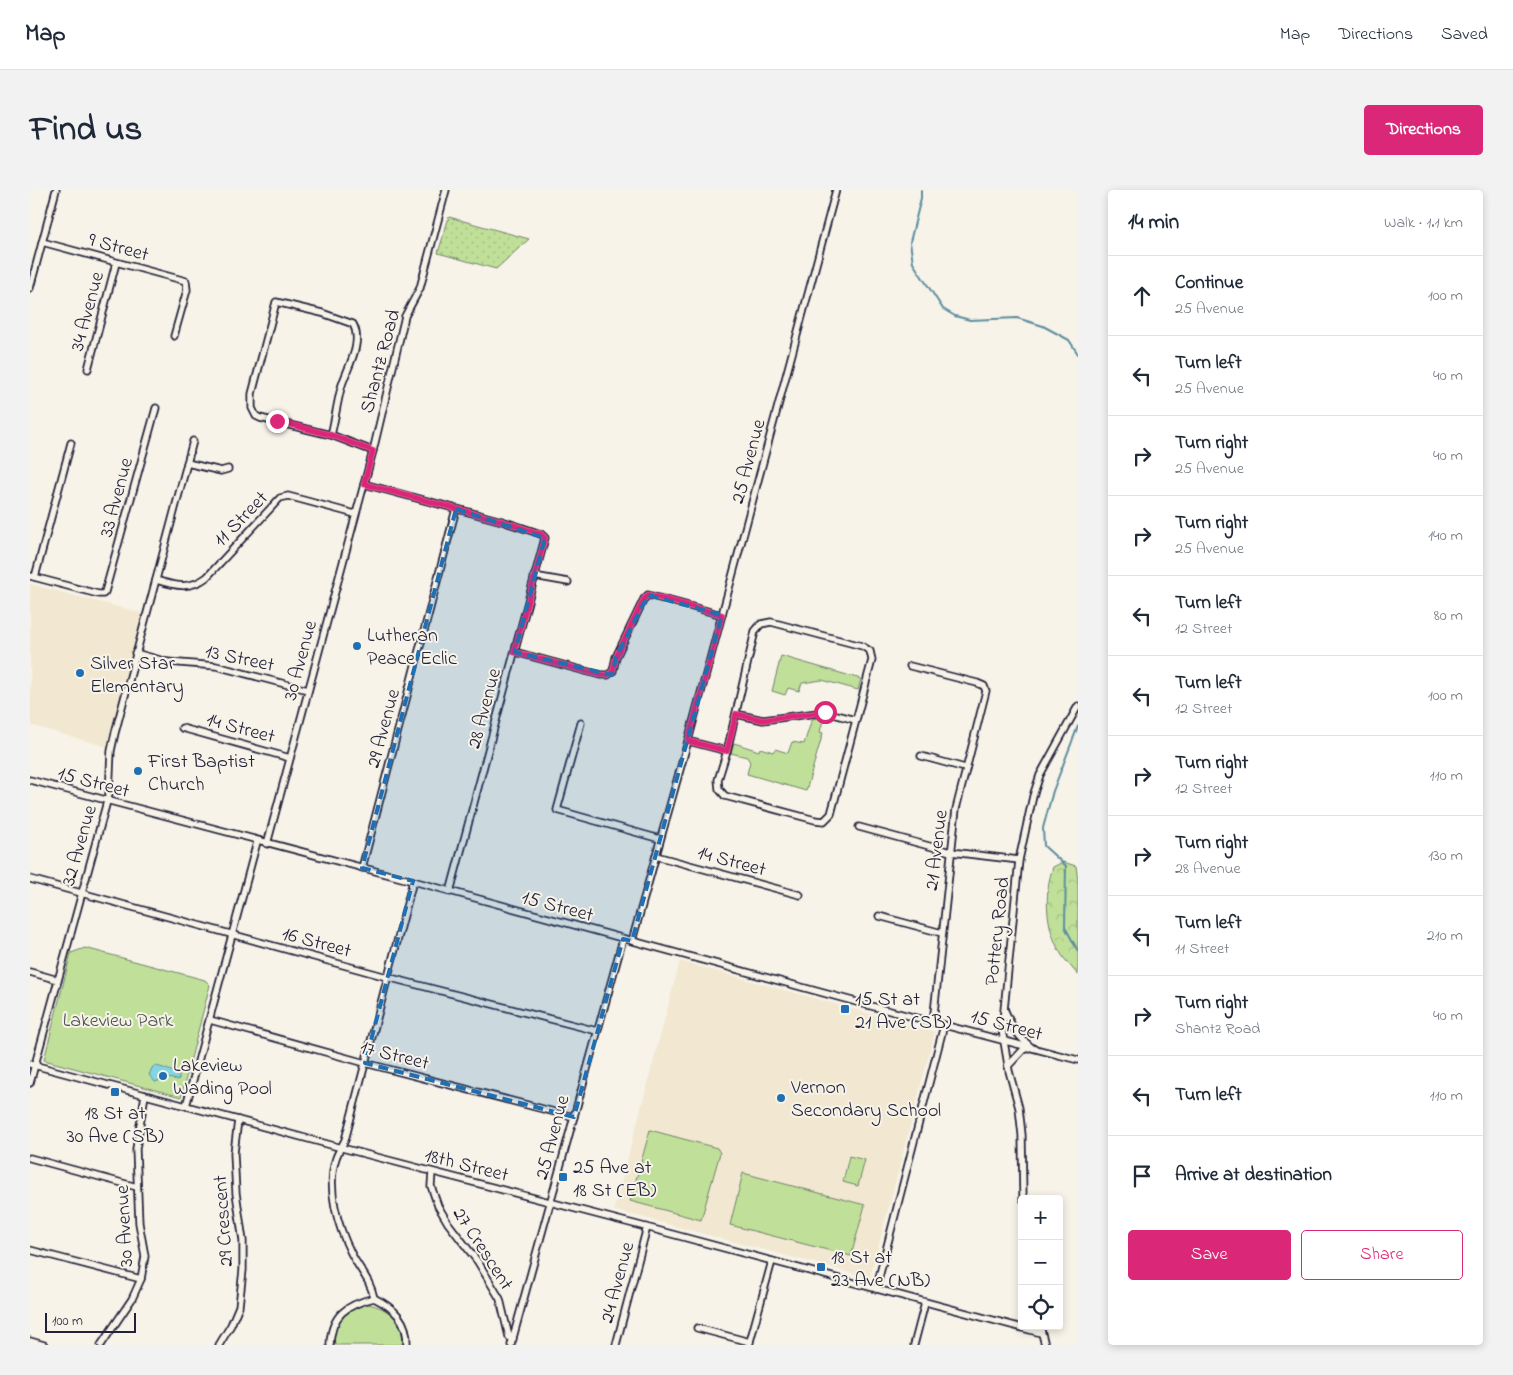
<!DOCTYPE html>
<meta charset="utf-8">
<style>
body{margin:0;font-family:"Indie Flower",sans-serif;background:#f2f2f3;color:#1f2937}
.controls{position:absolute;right:15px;bottom:15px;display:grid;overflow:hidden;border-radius:5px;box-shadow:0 2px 8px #0003}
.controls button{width:45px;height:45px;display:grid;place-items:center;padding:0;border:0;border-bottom:1px solid #e0e1e3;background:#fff;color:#1f2937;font:25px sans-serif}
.scale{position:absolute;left:15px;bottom:12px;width:91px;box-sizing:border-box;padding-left:5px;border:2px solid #22223b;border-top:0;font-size:14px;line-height:18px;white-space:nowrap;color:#22223b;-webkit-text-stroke:4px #f7f3e8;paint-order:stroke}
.stop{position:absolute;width:15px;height:15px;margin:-11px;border:4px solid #db2777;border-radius:50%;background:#fff}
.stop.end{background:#db2777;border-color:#fff;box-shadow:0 1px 5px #0008}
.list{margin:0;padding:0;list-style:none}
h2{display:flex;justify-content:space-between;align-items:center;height:65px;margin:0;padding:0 20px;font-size:21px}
h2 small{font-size:16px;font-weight:400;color:#747a83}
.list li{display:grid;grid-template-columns:32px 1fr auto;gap:15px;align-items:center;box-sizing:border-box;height:80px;padding:0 20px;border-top:1px solid #e0e1e3}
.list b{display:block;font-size:19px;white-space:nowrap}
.list p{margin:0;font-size:16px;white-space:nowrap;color:#747a83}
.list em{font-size:16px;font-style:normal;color:#747a83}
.actions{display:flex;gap:10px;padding:15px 20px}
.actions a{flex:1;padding:11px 0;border:1px solid #db2777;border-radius:5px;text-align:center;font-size:18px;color:#db2777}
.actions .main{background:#db2777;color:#fff}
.icon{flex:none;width:28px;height:28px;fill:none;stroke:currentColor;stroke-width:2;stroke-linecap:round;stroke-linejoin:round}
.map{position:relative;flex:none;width:1048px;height:1155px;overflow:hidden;border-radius:5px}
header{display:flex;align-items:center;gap:30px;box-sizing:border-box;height:70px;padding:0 25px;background:#fff;border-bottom:1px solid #e0e1e3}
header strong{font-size:24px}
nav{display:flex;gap:28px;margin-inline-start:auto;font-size:18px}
.intro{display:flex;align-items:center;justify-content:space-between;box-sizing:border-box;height:120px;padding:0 30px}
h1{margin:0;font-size:35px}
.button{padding:12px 22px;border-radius:5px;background:#db2777;color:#fff;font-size:18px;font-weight:700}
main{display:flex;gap:30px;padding:0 30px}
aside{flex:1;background:#fff;border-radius:5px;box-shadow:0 2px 8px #0003}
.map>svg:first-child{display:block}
</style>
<header>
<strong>Map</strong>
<nav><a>Map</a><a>Directions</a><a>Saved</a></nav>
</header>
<div class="intro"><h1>Find us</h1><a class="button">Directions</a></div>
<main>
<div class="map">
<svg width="1048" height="1155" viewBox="0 0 1048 1155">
<defs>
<pattern id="forest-crowns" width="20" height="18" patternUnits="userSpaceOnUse" patternTransform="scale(1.25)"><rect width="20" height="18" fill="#c0e099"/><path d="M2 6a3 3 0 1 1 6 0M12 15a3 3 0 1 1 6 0" fill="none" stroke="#a5c085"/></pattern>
<pattern id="garden-dots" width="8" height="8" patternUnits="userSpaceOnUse" patternTransform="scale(1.25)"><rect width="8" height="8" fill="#c0e099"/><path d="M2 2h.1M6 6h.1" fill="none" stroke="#a5c085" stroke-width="1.8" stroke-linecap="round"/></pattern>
</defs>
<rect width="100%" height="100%" fill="#f7f3e8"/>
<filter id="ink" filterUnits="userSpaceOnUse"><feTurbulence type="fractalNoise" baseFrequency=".02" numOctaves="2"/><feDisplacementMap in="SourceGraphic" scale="10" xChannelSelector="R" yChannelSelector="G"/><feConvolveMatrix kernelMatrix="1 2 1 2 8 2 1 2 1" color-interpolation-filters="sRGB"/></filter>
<g filter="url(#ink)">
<g fill="#f2e8d1">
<polygon points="0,394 115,424 81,558 0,535"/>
<polygon points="650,771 903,841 905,842 840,1088 584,1020"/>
</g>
<path fill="url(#forest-crowns)" stroke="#71816a" d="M1033,672L1046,676L1048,691V785C1043,779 1038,773 1033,767C1016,742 1013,705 1023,677Z"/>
<g fill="#c0e099" stroke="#71816a">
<polygon points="751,466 831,489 828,500 792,490 772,493 769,501 758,498 755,505 742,501"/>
<polygon points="794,527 790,542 793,543 776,601 717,584 720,572 717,567 701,563 704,553 729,561 730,558 743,562 745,559 758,563 762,552 774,554 782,529"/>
<polygon points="55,758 175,790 180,795 151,907 14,870 41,763"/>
<polygon points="620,940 687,958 690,963 671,1030 600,1011"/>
<polygon points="819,966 835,970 828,996 813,992"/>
<polygon points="713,983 835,1015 821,1066 700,1035"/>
<path d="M338,1114C359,1118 376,1132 372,1155H305C301,1132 318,1118 338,1114Z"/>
</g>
<polygon fill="url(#garden-dots)" stroke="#71816a" points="419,27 499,49 466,79 408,63"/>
<path fill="#85d4e2" stroke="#5d8d9f" d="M124,876C130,876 145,882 149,885V889L147,890L137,888L125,892L119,885L122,878Z"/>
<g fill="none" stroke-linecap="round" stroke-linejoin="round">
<g stroke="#5d8d9f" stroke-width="2">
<polyline points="891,0 891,8 880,52 883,73 913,119 925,126 940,130 987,128 1013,136 1039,150 1048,164"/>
<polyline points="1048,536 1023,601 1013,638 1014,656 1036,676 1035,737 1048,761"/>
</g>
<defs>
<g id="minor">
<polyline points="12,52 156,91 157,100 144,146"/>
<polyline points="0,98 26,0"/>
<polyline points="58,179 86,73"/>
<path d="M301,245C305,229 307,214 311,198C316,179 334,154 323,134L292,123L246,112L222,204V218L226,226L230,228L301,245L343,261"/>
<polyline points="157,273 191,281 198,279"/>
<polyline points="334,294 472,331 511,344 515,348 420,702"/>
<polyline points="0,386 68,404 73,404 75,402 126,218"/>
<polyline points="504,386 538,392"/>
<polyline points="5,387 41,253"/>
<path d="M126,390C145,396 160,400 177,387L250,308L258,306L325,324"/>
<polygon points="741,432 832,456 840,461 842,470 801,624 794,631 785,630 695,606 689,599 688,590 697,561 725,441 731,434"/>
<polyline points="485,462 570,485 578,485 583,481 586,467 614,409 618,405 692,425"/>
<polyline points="105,463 138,472 186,476 278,500"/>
<polyline points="880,476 947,493 954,496 956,501 926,619 904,823 902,832"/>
<polyline points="706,524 733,530 795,522 826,530"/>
<polyline points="551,533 527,620 630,649"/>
<polyline points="152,538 260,568"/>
<polyline points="658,551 697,561"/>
<polyline points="891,566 935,578"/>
<polyline points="0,590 383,691 841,816 1048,870"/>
<polyline points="829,637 921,662 989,670"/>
<polyline points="237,654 343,261 375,126 390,98 416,0"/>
<polyline points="626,666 770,705"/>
<polyline points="332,678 426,319"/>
<polyline points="0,689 357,787 567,841"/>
<polyline points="849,726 912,743"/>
<polyline points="602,751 658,551 806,0"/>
<polyline points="0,782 28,790"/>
<path d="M975,821C981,836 988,847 1001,857L993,860L978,876"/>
<polyline points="180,830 335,873 544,927"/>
<polyline points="0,874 312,958 623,1039 1011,1143"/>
<polyline points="0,893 79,604 81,561 85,543 163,251"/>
<polyline points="156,916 227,652"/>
<polyline points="0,968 107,997"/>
<polyline points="402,982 401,996 408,1016 418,1033 448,1072 470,1109 479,1147 483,1149"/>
<polyline points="993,1009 992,945 989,918 979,881 972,840 989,670 1003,606 1010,585 1048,516"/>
<polyline points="0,1060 111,1089"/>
<polyline points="846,1099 914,835"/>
<path d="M344,1108C340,1089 329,1079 321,1063C308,1037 296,997 306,968C308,962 312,956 315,950L383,691"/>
<polyline points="1010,1136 1015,1155"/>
<polyline points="667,1138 720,1152"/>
<polyline points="0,1151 14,1155"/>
<polyline points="71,1155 102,1109 111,1089 115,1066 109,1033 106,959 115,905"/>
<polyline points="189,1155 201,1135 209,1116 213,1080 213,1051 206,1003 204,963 208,930"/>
<path d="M300,1155C301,1125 316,1115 344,1108C364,1118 378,1130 377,1155"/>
<polyline points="481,1155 593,749"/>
<polyline points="586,1155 617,1037"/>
<polyline points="719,1155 742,1071"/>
<polyline points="884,1155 895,1113"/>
</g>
</defs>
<use href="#minor" stroke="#22223b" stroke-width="9"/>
<use href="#minor" stroke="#f7f3e8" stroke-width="5.5"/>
</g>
</g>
<g fill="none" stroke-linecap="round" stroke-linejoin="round" filter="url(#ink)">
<polyline stroke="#db2777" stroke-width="6" points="247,231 301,245 343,261 334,294 472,331 511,344 515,348 484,462 570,485 578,485 583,481 586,467 614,409 618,405 623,406 692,425 658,551 697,561 706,524 733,530 795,522"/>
</g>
<path fill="#1f6fb2" fill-opacity="0.2" stroke="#1f6fb2" stroke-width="4" stroke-dasharray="10 6" stroke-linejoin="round" d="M426,319L515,348L485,462L582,485L586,467L618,405L692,425L602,751L593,749L544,927L335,873L383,691L332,678Z"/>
<g fill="#1f6fb2" stroke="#f7f3e8" stroke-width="2">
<circle cx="327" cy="456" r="5"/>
<circle cx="50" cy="483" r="5"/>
<circle cx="108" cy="581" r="5"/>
<rect x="810" y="814" width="10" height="10" rx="2.5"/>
<circle cx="133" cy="886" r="5"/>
<rect x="80" y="897" width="10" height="10" rx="2.5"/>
<circle cx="751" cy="908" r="5"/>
<rect x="528" y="982" width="10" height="10" rx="2.5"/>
<rect x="786" y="1072" width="10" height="10" rx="2.5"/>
</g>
<g text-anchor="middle" stroke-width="4" stroke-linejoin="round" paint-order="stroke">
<g font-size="20" fill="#22223b" stroke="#f7f3e8">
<text transform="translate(89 56) rotate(15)" y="7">9 Street</text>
<text transform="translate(56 121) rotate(-75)" y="7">34 Avenue</text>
<text transform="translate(349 171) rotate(-75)" y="7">Shantz Road</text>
<text transform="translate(717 271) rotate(-75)" y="7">25 Avenue</text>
<text transform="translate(85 307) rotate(-75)" y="7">33 Avenue</text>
<text transform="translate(210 328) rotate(-46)" y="7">11 Street</text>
<text transform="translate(210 467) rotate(12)" y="7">13 Street</text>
<text transform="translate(269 470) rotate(-75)" y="7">30 Avenue</text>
<text transform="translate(453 518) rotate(-75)" y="7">28 Avenue</text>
<text transform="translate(211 537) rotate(15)" y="7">14 Street</text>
<text transform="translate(352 538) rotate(-75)" y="7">29 Avenue</text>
<text transform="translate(64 591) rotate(15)" y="7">15 Street</text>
<text transform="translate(48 655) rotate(-74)" y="7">32 Avenue</text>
<text transform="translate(905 660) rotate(-83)" y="7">21 Avenue</text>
<text transform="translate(702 670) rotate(15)" y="7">14 Street</text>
<text transform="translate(528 715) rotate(15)" y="7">15 Street</text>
<text transform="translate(966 741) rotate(-84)" y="7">Pottery Road</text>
<text transform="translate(287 751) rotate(15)" y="7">16 Street</text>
<text transform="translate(977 834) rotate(15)" y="7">15 Street</text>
<text transform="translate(365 864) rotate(14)" y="7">17 Street</text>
<text transform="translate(521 947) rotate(-75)" y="7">25 Avenue</text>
<text transform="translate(437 974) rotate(14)" y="7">18th Street</text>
<text transform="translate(192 1031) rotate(-94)" y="7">29 Crescent</text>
<text transform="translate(93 1036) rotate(-93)" y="7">30 Avenue</text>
<text transform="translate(454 1058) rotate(57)" y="7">27 Crescent</text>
<text transform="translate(586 1092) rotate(-75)" y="7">24 Avenue</text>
</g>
<g font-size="20" fill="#22223b" stroke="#f7f3e8" text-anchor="start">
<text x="337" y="451">Lutheran<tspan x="337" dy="23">Peace Eclic</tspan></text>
<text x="60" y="479">Silver Star<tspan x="60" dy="23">Elementary</tspan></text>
<text x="118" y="577">First Baptist<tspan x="118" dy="23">Church</tspan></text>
<text x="825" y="815">15 St at<tspan x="825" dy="23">21 Ave (SB)</tspan></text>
<text x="143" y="881">Lakeview<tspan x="143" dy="23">Wading Pool</tspan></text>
<text x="761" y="903">Vernon<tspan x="761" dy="23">Secondary School</tspan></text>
<text x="85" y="929" text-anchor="middle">18 St at<tspan x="85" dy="23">30 Ave (SB)</tspan></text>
<text x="543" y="983">25 Ave at<tspan x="543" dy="23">18 St (EB)</tspan></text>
<text x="801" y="1073">18 St at<tspan x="801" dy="23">23 Ave (NB)</tspan></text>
</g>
<g font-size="20" fill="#4a5252" stroke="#f7f3e8">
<text x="88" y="836">Lakeview Park</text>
</g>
</g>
</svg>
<div class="controls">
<button>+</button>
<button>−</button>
<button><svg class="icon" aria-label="locate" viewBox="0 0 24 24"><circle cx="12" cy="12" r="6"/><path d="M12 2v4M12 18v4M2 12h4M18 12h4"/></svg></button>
</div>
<div class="scale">100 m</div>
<div class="stop" style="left:795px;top:522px"></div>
<div class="stop end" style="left:247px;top:231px"></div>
</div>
<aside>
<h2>14 min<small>Walk · 1.1 km</small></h2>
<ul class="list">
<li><svg class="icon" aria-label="ahead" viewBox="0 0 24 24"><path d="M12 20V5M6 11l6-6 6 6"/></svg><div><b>Continue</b><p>25 Avenue</p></div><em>100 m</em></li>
<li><svg class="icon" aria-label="left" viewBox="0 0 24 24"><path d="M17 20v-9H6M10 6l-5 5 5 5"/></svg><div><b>Turn left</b><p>25 Avenue</p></div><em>40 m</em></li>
<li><svg class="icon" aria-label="right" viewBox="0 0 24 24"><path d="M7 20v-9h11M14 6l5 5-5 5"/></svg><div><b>Turn right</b><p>25 Avenue</p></div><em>40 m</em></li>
<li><svg class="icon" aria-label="right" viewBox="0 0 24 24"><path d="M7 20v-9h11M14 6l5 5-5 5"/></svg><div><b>Turn right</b><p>25 Avenue</p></div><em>140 m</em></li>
<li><svg class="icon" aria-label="left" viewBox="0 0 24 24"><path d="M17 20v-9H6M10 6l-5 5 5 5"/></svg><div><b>Turn left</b><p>12 Street</p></div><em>80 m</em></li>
<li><svg class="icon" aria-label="left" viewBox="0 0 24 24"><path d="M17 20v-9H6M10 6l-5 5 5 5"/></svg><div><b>Turn left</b><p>12 Street</p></div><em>100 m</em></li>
<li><svg class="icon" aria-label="right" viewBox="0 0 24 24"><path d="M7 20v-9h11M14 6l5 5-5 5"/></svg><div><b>Turn right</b><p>12 Street</p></div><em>110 m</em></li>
<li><svg class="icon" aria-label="right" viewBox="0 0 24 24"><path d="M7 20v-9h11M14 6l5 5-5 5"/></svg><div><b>Turn right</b><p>28 Avenue</p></div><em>130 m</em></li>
<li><svg class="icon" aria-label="left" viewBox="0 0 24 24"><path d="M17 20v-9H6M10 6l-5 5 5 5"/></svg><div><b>Turn left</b><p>11 Street</p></div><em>210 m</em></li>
<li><svg class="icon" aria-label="right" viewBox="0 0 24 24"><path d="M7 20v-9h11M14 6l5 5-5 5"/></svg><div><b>Turn right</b><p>Shantz Road</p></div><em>40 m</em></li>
<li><svg class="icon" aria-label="left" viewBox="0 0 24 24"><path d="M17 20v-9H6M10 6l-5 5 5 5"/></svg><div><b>Turn left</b></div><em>110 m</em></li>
<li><svg class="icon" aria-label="arrive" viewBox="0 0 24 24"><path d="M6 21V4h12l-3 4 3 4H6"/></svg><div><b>Arrive at destination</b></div></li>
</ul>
<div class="actions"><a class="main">Save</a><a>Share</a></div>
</aside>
</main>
